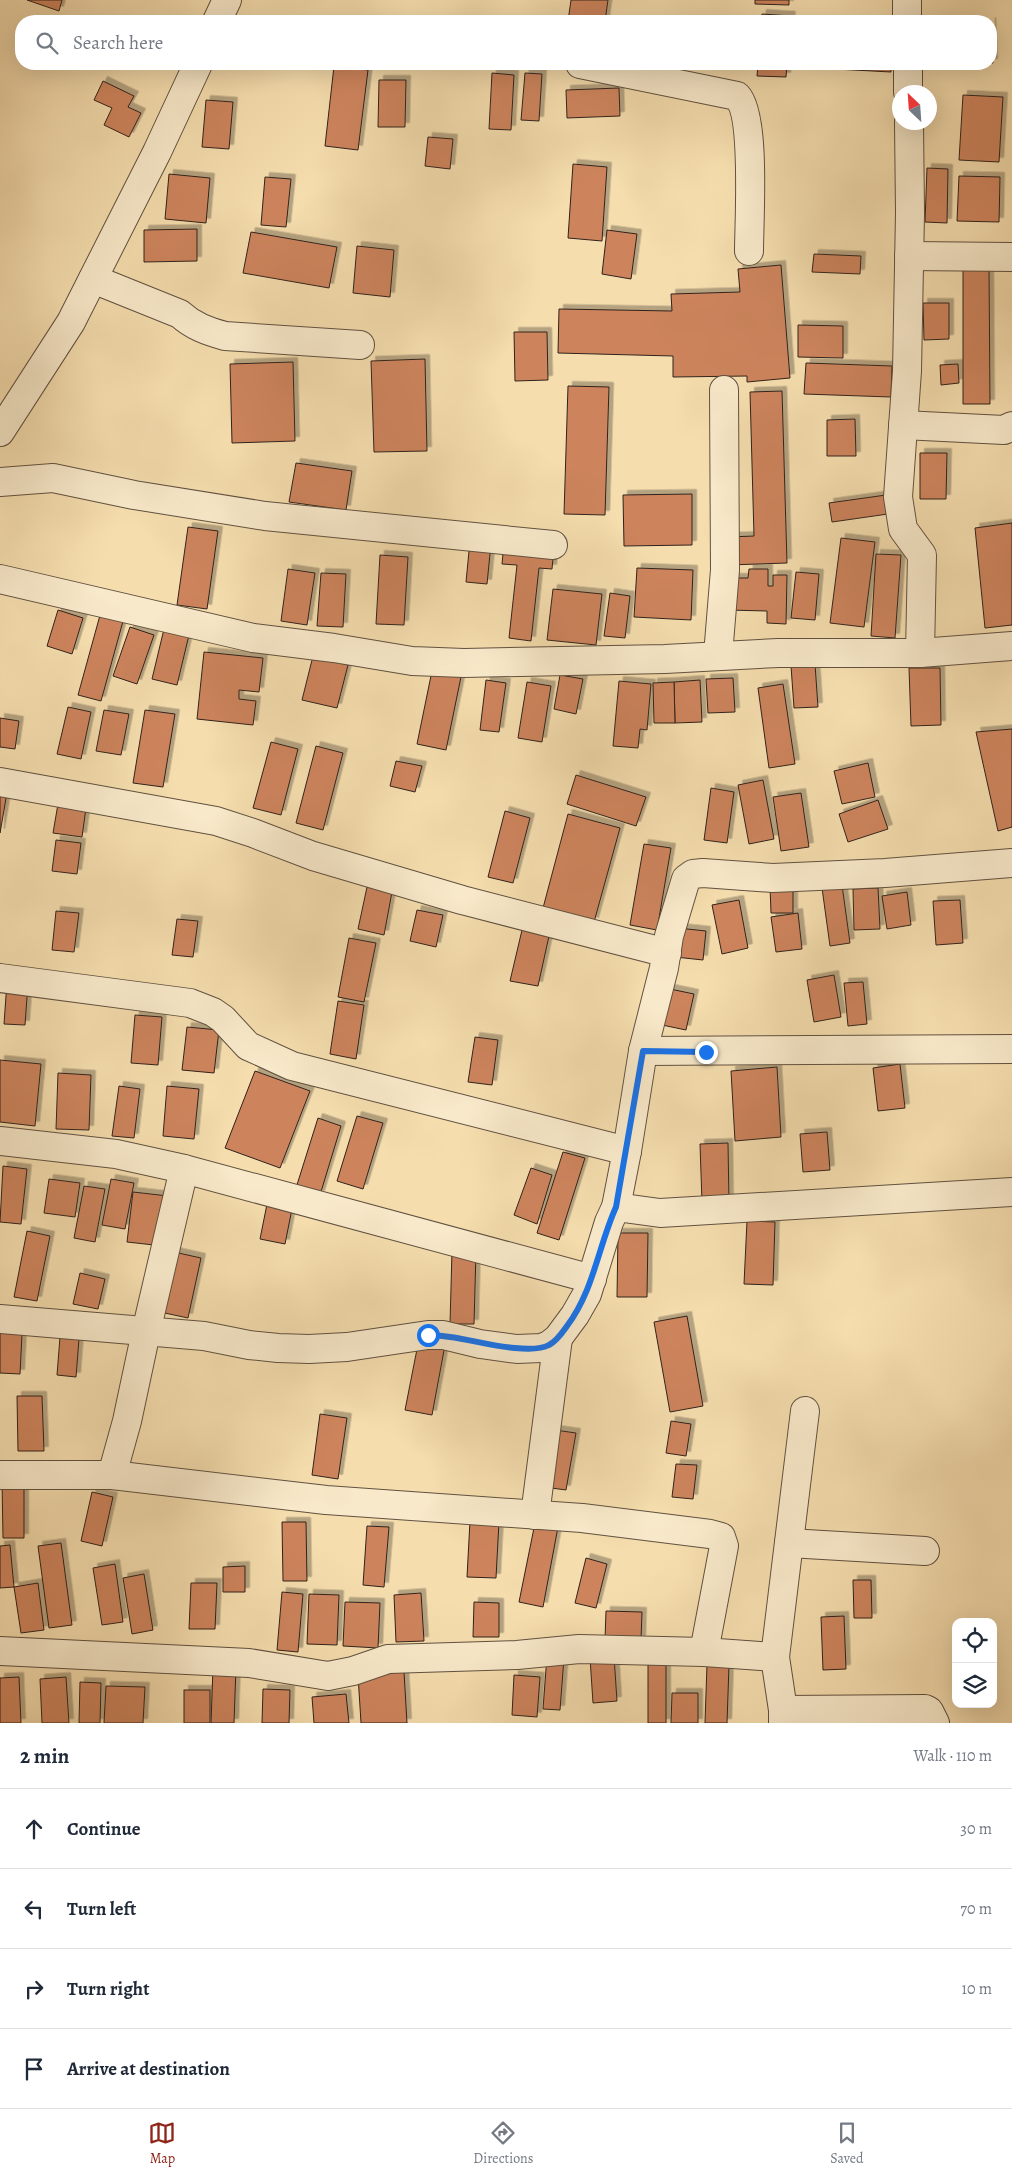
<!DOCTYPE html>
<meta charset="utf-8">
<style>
body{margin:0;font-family:Alegreya,serif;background:#f6f6f7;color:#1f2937}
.controls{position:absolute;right:15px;bottom:15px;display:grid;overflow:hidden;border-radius:10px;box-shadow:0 5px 20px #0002}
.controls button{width:45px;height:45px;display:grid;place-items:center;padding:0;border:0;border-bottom:1px solid #e0e1e3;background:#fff;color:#1f2937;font:25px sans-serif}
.compass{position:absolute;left:892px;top:85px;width:45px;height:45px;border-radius:50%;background:#fff;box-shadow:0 5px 20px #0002;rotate:335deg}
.stop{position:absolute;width:15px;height:15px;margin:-11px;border:4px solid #1a73e8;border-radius:50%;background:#fff}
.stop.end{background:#1a73e8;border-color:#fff;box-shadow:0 1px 5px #0008}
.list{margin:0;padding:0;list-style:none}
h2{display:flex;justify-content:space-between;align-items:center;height:65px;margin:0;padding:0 20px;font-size:21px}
h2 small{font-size:16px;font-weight:400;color:#747a83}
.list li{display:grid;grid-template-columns:32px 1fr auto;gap:15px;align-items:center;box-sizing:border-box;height:80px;padding:0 20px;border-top:1px solid #e0e1e3}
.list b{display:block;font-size:19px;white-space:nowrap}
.list em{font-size:16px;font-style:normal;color:#747a83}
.icon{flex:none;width:28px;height:28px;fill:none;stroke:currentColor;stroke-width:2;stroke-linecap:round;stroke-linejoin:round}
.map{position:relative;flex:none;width:1012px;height:1723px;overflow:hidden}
.search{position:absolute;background:#fff;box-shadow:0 5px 20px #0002;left:15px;right:15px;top:15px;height:55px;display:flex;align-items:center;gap:12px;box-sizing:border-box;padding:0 18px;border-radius:20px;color:#747a83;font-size:19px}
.sheet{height:385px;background:#fff}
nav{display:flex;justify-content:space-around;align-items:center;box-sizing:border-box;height:70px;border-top:1px solid #e0e1e3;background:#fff;font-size:14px;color:#747a83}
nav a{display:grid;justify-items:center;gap:2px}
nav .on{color:#8f2418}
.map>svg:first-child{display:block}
</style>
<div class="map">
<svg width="1012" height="1723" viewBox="0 0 1012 1723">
<defs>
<filter id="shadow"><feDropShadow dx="4.5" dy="-4.5" stdDeviation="0" flood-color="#0004"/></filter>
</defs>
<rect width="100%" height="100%" fill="#f5ddae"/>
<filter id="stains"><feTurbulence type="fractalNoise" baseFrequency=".004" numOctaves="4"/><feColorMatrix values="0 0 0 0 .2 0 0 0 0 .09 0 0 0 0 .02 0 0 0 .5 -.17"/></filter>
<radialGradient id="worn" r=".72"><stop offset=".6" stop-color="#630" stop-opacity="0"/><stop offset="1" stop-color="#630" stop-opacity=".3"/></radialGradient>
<g fill="#cd845d" stroke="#30221b" filter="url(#shadow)">
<polygon points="27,0 62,0 59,11"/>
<polygon points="571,0 608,0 605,21 568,21"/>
<polygon points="755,0 789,0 789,5 755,4"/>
<polygon points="762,14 791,16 790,21 761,21"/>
<polygon points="991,22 993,63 991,63"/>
<polygon points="758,64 787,64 786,77 757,76"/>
<polygon points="817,64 891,64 891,72 817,68"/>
<polygon points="334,66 368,70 358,150 325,146"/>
<polygon points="492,73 514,75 511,130 489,129"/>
<polygon points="525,73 542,74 539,121 521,120"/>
<polygon points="379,80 406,80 405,127 378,127"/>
<polygon points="103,81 134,96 128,107 141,113 129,137 104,125 112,108 94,100"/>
<polygon points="619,88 620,116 567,118 566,90"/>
<polygon points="963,95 1003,97 999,162 959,160"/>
<polygon points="206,100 233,102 229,149 202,147"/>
<polygon points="428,137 453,139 450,169 425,166"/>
<polygon points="573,164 607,167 602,241 568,238"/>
<polygon points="927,168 948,169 947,223 925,222"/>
<polygon points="169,174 210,178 206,223 165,219"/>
<polygon points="959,176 1000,177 999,222 957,221"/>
<polygon points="265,177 291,179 286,227 261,225"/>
<polygon points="197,229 197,261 144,262 144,230"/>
<polygon points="607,230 637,234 631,279 602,274"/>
<polygon points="251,232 337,247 329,288 243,273"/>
<polygon points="357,246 394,250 390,297 353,293"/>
<polygon points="814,254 861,256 860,274 812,272"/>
<polygon points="963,263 989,263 990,404 963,404"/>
<polygon points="781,265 790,378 747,382 747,376 673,377 673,356 558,353 559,309 672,311 671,294 740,292 738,269"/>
<polygon points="923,303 949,303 949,339 924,340"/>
<polygon points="798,325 843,326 843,358 798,357"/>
<polygon points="514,332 547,332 548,380 515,381"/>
<polygon points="425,359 427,451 374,452 371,361"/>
<polygon points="293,362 295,441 232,443 230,364"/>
<polygon points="806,363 892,366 891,397 804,394"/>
<polygon points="958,364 959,383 941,385 940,365"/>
<polygon points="568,386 609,387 605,515 564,514"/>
<polygon points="782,391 787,563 729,565 729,537 754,536 750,392"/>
<polygon points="855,419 856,456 827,456 827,420"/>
<polygon points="920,453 947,453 946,499 920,499"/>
<polygon points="296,463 352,471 346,510 289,502"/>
<polygon points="692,494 692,545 624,546 623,495"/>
<polygon points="886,495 888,514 832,522 829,503"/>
<polygon points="1012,523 1012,625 985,628 975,528"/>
<polygon points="188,527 218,531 207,609 177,605"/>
<polygon points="841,538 875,542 864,627 830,623"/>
<polygon points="470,541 491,544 487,584 466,582"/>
<polygon points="504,543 554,548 552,569 539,568 531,641 509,638 517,565 502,564"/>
<polygon points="876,554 901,555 895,638 871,636"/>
<polygon points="380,555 408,557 404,625 376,624"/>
<polygon points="637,568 693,570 691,620 634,617"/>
<polygon points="288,569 315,573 307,625 281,621"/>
<polygon points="749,569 768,569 768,586 773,586 773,575 787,575 786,624 767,623 767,611 727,610 728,578 748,578"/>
<polygon points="796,572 819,574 815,620 791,618"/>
<polygon points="321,573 346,574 343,627 317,626"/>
<polygon points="553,589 602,594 596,645 547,640"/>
<polygon points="610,593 630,596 625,638 604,636"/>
<polygon points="102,608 125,614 101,701 78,695"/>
<polygon points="58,610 83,618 72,654 47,646"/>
<polygon points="130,627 154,635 137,684 113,676"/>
<polygon points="164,629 189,635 177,685 152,679"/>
<polygon points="204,652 263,658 259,692 239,690 239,699 256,701 253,725 197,719"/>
<polygon points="313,656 348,665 337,708 302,700"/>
<polygon points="815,664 818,707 794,708 791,666"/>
<polygon points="433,666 462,672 446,750 417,744"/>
<polygon points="909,668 940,668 941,725 911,726"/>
<polygon points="560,675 583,679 576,714 554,709"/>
<polygon points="733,678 735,712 708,713 706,679"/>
<polygon points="486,680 506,683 499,732 480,730"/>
<polygon points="700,680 702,722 675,723 674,682"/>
<polygon points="619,681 651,684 647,730 640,729 638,748 613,746"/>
<polygon points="527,682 551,686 542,742 518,738"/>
<polygon points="674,682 675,723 654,723 653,683"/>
<polygon points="783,684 795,764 769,768 758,688"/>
<polygon points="68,707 91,712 81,759 57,754"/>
<polygon points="104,710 129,714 121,755 96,751"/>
<polygon points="145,710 175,714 163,787 133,783"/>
<polygon points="0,718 19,721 15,749 0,747"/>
<polygon points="1012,729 1012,827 998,831 976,732"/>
<polygon points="271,742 298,749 281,815 253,808"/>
<polygon points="316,746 343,753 323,830 296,823"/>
<polygon points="396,761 422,766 415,792 390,786"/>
<polygon points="868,763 875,797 842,804 834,771"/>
<polygon points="576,775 646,797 636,826 567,804"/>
<polygon points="763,780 774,839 749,844 738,785"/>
<polygon points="0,785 8,787 0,833"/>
<polygon points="711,788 734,792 727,843 704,840"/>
<polygon points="801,793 809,847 781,851 773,797"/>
<polygon points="878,800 888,829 848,842 839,814"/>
<polygon points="58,804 86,808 82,837 53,833"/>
<polygon points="505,811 530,818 513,883 488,877"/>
<polygon points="568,814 620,828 594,922 543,908"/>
<polygon points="56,840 81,843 77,874 52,871"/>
<polygon points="644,844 671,848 657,930 630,925"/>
<polygon points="793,885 793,913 771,913 770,886"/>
<polygon points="842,885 850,943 830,946 822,888"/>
<polygon points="367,887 392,892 384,935 358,929"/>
<polygon points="878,888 880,929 854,930 853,889"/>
<polygon points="907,892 911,925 887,929 882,896"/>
<polygon points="739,900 748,948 722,954 712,905"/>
<polygon points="960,900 963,943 936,945 933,901"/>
<polygon points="417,910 443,915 436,947 410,941"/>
<polygon points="56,911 79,913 74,952 52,950"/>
<polygon points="798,913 802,949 776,952 771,917"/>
<polygon points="177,919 198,921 193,957 172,955"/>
<polygon points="678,928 706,931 703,960 675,957"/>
<polygon points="522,930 549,936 538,986 510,981"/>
<polygon points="349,938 376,943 364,1002 338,997"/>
<polygon points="834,975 841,1017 814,1022 807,980"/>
<polygon points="7,982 28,984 25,1025 4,1024"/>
<polygon points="863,982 867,1024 848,1026 844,983"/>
<polygon points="670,989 694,994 686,1030 662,1025"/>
<polygon points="338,1001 364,1005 356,1059 330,1054"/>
<polygon points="135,1015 162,1017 158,1065 131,1063"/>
<polygon points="187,1027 219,1030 214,1073 182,1070"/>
<polygon points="475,1037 498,1040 492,1085 468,1082"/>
<polygon points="0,1060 41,1064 35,1126 0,1122"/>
<polygon points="900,1064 905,1108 878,1111 873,1068"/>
<polygon points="777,1067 781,1137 735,1141 731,1071"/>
<polygon points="255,1071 310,1091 280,1168 225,1148"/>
<polygon points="58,1073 91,1075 89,1130 56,1129"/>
<polygon points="119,1086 140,1089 134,1138 112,1136"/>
<polygon points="167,1086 199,1089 194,1139 163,1136"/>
<polygon points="357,1116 383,1123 363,1189 337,1181"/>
<polygon points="318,1118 341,1126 320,1195 296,1188"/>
<polygon points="827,1132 830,1170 803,1172 800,1134"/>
<polygon points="728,1143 729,1202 702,1203 700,1144"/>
<polygon points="563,1152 585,1158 559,1240 537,1233"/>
<polygon points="3,1166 27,1169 21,1224 0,1222"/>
<polygon points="531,1168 552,1175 537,1224 514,1215"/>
<polygon points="49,1179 80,1183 75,1217 44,1213"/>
<polygon points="111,1179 134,1183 125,1229 102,1225"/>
<polygon points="84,1186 105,1189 95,1242 74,1238"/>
<polygon points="133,1192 168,1196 163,1246 127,1242"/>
<polygon points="268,1199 293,1204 285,1244 260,1239"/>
<polygon points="747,1221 775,1222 773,1285 744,1284"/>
<polygon points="27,1231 50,1236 37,1301 14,1297"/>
<polygon points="618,1233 648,1233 647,1297 617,1297"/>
<polygon points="452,1251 476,1252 474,1324 450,1324"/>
<polygon points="174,1252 201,1258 188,1318 160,1312"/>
<polygon points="80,1273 105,1279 98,1309 73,1304"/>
<polygon points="687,1316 703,1406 670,1412 654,1322"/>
<polygon points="0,1333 22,1334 20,1374 0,1373"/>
<polygon points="60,1337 79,1339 76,1377 57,1375"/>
<polygon points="419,1339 445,1345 432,1415 405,1410"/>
<polygon points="17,1396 42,1396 44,1451 18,1451"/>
<polygon points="320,1414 347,1418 338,1479 312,1475"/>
<polygon points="671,1421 691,1424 686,1456 666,1453"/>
<polygon points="555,1430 576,1433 566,1490 544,1487"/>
<polygon points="676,1464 697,1465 693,1499 672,1497"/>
<polygon points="2,1480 24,1480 24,1538 3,1538"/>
<polygon points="92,1492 113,1497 102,1546 81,1541"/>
<polygon points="470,1521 499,1522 496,1578 467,1577"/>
<polygon points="282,1522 306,1522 307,1581 283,1581"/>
<polygon points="535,1523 558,1527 543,1607 519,1602"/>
<polygon points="367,1526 389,1527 384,1587 363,1585"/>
<polygon points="61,1543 72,1625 49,1628 38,1546"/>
<polygon points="10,1545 14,1587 0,1588 0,1546"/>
<polygon points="586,1558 607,1564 596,1608 575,1603"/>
<polygon points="115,1564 123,1622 102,1625 93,1568"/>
<polygon points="245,1566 245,1592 223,1592 223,1567"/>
<polygon points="144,1574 153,1630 132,1634 123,1578"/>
<polygon points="853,1580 871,1580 872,1618 854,1618"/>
<polygon points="38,1583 44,1630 21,1633 14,1587"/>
<polygon points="191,1583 217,1583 215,1629 189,1629"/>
<polygon points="282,1592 303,1594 298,1652 277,1650"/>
<polygon points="421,1593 424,1641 396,1642 394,1595"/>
<polygon points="309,1594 339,1595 337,1645 307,1644"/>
<polygon points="345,1602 380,1603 378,1648 343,1646"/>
<polygon points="474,1602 499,1603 499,1637 473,1637"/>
<polygon points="606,1611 642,1612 641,1640 605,1639"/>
<polygon points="844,1616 846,1669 823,1670 821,1617"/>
<polygon points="547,1656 564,1658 560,1710 543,1709"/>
<polygon points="614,1656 617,1701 593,1703 590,1658"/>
<rect x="648" y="1658" width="18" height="65"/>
<polygon points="707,1664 729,1665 727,1723 705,1723"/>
<polygon points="213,1667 236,1667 234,1723 211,1723"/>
<polygon points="404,1672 407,1723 361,1723 358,1675"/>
<polygon points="514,1675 540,1677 537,1717 512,1715"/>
<polygon points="19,1677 21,1723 0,1723 0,1678"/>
<polygon points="66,1677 69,1723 42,1723 40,1679"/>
<polygon points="80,1682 101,1683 100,1723 79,1723"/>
<polygon points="106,1686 145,1687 143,1723 104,1723"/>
<polygon points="263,1689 290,1690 289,1723 262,1723"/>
<rect x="184" y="1690" width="26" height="33"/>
<polygon points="672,1693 698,1693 698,1723 671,1723"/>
<polygon points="346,1694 349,1723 314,1723 312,1697"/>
</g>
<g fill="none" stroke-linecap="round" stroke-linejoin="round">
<defs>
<g id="minor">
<polyline points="907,0 907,21"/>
<polyline points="217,21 227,0"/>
<path d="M580,64L737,96C756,115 749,220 749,251"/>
<polyline points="908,64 908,92"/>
<polyline points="909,122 910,213 907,371 898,497 903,529 922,555 920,653"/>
<polyline points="909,256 1012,257"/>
<path d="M93,279L180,314C193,326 207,331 225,336L360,345"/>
<polyline points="903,425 1004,430 1012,426"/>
<polyline points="0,432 71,322 157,152 198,64"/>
<polyline points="0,482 53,478 134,495 265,516 553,545"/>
<polyline points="0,579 253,638 334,648 412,661 464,663 665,659 778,653 920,653 1012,646"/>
<polyline points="718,655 725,570 724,390"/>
<polyline points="0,782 216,821 253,833 313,856 462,900 667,953"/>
<polyline points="0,978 190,1003 213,1012 223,1019 248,1046 292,1066 627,1151"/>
<polyline points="643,1051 1012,1049"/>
<polyline points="0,1141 116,1154 184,1169 592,1279"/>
<polyline points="616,1207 660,1213 1012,1192"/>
<polyline points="0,1319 204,1336 249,1345 278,1348 309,1349 347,1347 428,1335 443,1335 480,1344 517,1349 541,1348 549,1345 558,1338 575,1315 587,1294 609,1222 616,1207 627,1151 643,1051 664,968 669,936 686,879 693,874 703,873 773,878 885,873 1012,863"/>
<polyline points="0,1475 112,1475 326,1500 582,1518 710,1534 721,1537 724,1546 704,1652"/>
<polyline points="112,1475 127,1421 146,1332 184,1169"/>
<polyline points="535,1515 558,1338"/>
<polyline points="789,1543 925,1551"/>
<polyline points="0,1651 249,1663 328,1676 353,1671 388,1659 517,1655 579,1649 704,1652 775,1657"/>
<polyline points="783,1710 925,1709 929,1711 935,1723"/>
<polyline points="783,1723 783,1710 775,1657 805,1411"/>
</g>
</defs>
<use href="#minor" stroke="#615140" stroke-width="30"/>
<use href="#minor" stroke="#f8e9ca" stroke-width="28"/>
</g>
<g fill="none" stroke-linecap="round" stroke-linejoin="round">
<path stroke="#1a73e8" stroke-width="6" d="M428,1335C457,1335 486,1346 515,1348C525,1349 540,1350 549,1345C557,1341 562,1333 567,1326C594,1290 598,1247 616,1207L643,1051L706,1052"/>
</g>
<rect width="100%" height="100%" filter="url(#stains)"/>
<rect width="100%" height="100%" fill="url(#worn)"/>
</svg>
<div class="controls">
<button><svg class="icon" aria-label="locate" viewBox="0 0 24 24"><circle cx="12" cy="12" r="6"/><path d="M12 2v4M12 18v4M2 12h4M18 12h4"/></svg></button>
<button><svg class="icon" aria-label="layers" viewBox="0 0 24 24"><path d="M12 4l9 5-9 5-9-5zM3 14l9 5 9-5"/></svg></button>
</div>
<svg class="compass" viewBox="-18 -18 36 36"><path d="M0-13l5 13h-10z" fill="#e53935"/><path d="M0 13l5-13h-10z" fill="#747a83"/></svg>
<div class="stop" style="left:428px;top:1335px"></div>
<div class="stop end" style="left:706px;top:1052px"></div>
<div class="search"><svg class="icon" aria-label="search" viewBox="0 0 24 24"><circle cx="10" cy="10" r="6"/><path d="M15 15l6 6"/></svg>Search here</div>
</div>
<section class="sheet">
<h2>2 min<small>Walk · 110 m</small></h2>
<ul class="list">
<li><svg class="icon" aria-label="ahead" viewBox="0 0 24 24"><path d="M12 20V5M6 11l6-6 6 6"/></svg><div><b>Continue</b></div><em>30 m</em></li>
<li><svg class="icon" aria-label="left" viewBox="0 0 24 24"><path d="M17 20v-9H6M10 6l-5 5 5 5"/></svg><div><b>Turn left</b></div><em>70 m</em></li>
<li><svg class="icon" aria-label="right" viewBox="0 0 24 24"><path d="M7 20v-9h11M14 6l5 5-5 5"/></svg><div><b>Turn right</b></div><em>10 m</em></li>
<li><svg class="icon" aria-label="arrive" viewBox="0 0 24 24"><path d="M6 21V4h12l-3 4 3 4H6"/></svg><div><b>Arrive at destination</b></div></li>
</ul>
</section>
<nav>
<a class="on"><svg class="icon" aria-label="map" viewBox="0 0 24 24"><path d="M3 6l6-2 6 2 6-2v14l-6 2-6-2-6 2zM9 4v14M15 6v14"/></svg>Map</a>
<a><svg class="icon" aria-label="directions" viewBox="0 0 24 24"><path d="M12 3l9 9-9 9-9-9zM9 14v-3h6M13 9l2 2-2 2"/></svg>Directions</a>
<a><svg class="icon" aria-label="saved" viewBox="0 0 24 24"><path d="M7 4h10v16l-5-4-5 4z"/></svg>Saved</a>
</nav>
